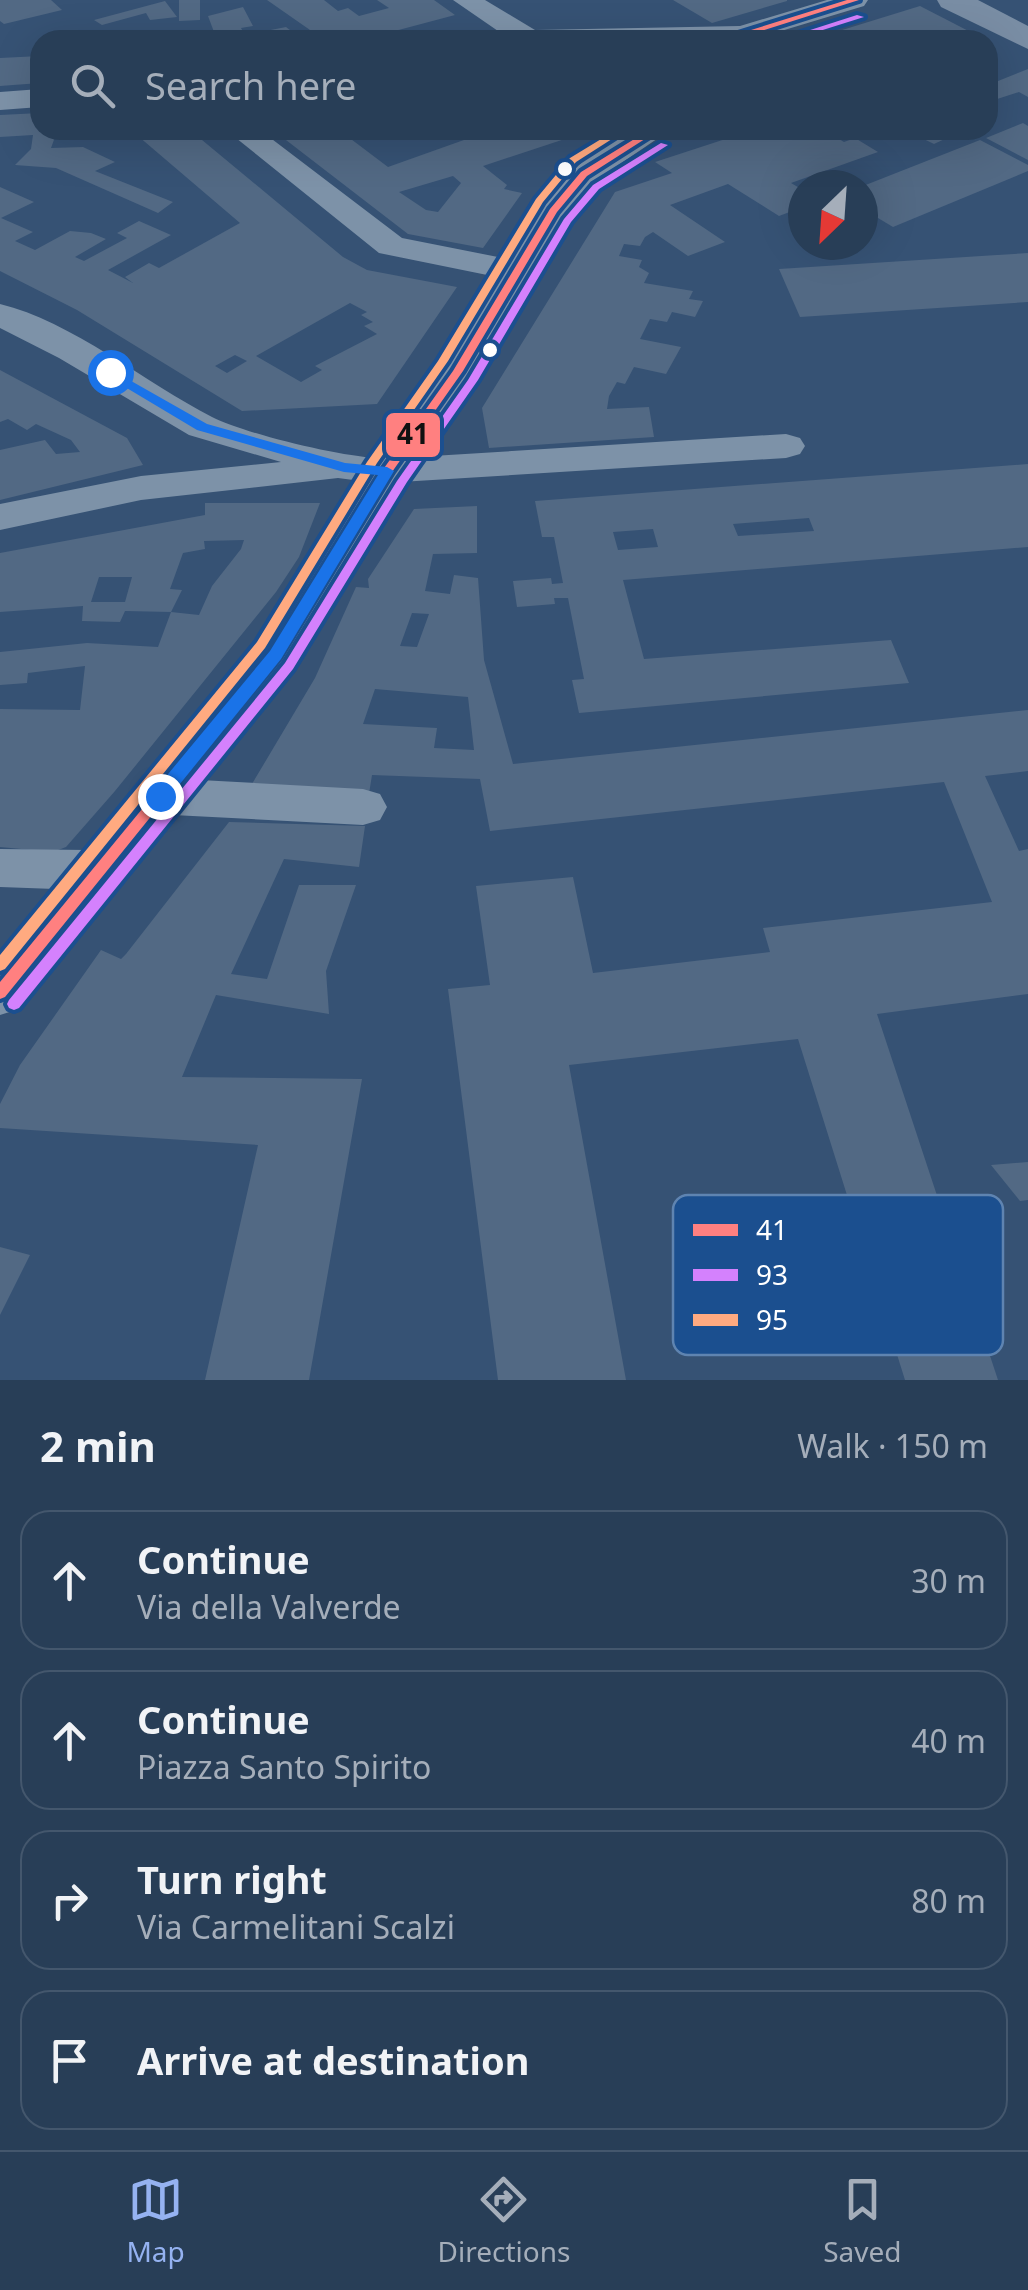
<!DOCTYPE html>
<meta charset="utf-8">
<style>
body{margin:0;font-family:"Noto Sans",sans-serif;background:#30455d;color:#f1f3f6}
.compass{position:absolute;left:788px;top:170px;width:90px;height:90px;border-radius:50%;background:#283e57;box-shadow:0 10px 40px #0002;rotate:205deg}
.stop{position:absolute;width:30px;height:30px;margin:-22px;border:8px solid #1a73e8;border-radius:50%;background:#fff}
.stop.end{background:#1a73e8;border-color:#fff;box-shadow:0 2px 10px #0008}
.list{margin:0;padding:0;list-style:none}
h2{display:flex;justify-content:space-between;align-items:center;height:130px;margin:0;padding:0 40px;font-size:42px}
h2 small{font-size:32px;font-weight:400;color:#a5aeba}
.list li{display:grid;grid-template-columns:65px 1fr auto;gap:30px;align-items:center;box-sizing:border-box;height:140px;margin:0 20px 20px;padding:0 20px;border:2px solid #44576d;border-radius:30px}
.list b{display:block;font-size:38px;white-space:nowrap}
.list p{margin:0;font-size:32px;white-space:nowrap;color:#a5aeba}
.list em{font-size:32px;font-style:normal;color:#a5aeba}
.icon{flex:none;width:55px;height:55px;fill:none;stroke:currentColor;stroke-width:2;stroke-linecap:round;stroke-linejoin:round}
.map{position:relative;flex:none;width:1028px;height:1380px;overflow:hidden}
.search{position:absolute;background:#283e57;box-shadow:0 10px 40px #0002;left:30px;right:30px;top:30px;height:110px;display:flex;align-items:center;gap:25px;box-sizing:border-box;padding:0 35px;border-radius:30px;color:#a5aeba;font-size:38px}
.sheet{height:770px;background:#283e57}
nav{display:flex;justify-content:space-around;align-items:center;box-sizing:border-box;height:140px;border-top:2px solid #44576d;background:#283e57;font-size:28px;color:#a5aeba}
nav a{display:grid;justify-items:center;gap:5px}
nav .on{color:#95b2f1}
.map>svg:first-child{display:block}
</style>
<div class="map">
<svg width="1028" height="1380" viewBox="0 0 1028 1380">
<rect width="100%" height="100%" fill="#365274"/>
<g fill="#526984" fill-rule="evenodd">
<polygon points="0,0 51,0 62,10 4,24 0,21"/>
<polygon points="179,0 200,0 200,20 179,21"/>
<polygon points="267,0 324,0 338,11 348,8 359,16 389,8 377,0 434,0 455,15 361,40 217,40 208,16 243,7 253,26 241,28 245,35 286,27 295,34 310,30"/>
<polygon points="673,0 787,0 787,1 712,23"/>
<polygon points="165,1 177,17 150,20 146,13 102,25 94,20"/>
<polygon points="920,6 986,40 813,40 813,39"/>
<polygon points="40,56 40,83 0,86 0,58"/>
<polygon points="1028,69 1028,97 1019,92 988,102 988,76 998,81"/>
<polygon points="40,113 40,130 120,130 55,137 51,148 83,147 115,162 95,171 173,202 158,213 56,168 15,165 31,149 33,135 0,137 0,115"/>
<polygon points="1023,123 1028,126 1028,160 986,138"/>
<path d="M140,130H190L343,257L367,270L457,287L377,404L242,411L77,310L0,271V187L34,202L1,218L33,232L15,241L35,250L70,231L91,233L106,239L75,257L84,261L127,238L117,233L139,221L171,235L108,270L133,283L125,277L149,263L159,268L240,223L138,136L145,134ZM350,303L367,312L361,315L373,322L364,326L377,334L315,366L322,370L301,382L256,356ZM235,355L247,361L227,373L215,366Z"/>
<path d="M273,130H339L388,167L492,130L589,131L483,166L507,185L504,189L522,193L483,248L408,234ZM453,176L461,183L438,212L426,210L399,192Z"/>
<polygon points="753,130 824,130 844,142 855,138 878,152 791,183 803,190 803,207 779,216 728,184 670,205 725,242 688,256 653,232 645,237 640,246 624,244 619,256 642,260 639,267 649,273 644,283 693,291 689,299 703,301 695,317 672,312 667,322 650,319 640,339 681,347 666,374 634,367 625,384 617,382 609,396 607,409 649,407 654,437 489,448 482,408 615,192 672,173 655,162"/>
<polygon points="905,130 964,130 934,144"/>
<polygon points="980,140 1028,165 1028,171 893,227 863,209 863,186"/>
<polygon points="1028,253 1028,302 800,317 779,269"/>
<polygon points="0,370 127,438 143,465 0,500 0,450 45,440 56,454 80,452 71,440 36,424 27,430 8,419 0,422"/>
<path d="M1028,464V547L623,580L644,659L891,640L909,683L579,713L572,680L584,679L568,598H554L555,604L517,607L513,581L551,578L552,584L563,583L554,537H542L535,501ZM809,518L814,531L738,536L733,524ZM653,529L658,547L618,550L613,532Z"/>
<path d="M205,503H320L299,557L276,592L115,791L66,847L53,852L0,847V709L80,710L85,666L28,673L27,683L0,685V652L87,643L158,647L171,612L199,615L212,586L241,549L244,540L204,541L205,549L183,553L170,589L182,590L171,612L125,611L120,622L82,621L83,606L0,612V553L205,515ZM99,577H132L125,602H91Z"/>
<path d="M477,506V553L433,554L425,591L450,594L454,575L478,578L484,660L513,764L1028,710V771L985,776L1019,851L1028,849V994L877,1014L998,1380H905L798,1039L569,1065L626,1380H498L448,989L490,985L476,886L573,877L593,973L770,952L763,928L992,902L944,782L490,831L480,779L372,775L368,800L246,794L315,678L356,587L369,588L368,579L414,509ZM412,613L429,614L417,647L400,646ZM375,689L468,697L474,750L434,748L437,728L363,724Z"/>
<polygon points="229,822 365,826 359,867 284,859 231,974 267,979 299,885 356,885 326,971 329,1014 216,995 182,1077 362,1079 309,1380 205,1380 258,1145 0,1128 0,1104 20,1065 101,950 121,959 126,954"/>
<polygon points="1028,1162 1028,1200 1020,1201 991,1165"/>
<polygon points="0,1247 30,1255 0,1315"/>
</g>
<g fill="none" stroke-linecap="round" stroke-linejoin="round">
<g fill="#7d92a8" fill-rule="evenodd">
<polygon points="453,0 485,0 535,30 740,26 827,0 868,0 864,6 751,40 437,40 451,32 498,31"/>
<polygon points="40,89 40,107 0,110 0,92"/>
<path d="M226,130H260L402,238L508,259C540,207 572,156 631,132C642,127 658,130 670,130L595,181L567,215L476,371L416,457L786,434L800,438L805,446L800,454L786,458L400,482L291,666L200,780L363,789L380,794L387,807L380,820L363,825L173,815L19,1009L0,1015V955L55,889L0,887V849L87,850L259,644L361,481L338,478L141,500L0,530V504L141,476L281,462L189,435L59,358L0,328V304C71,321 146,383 212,417C246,434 338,456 376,458L441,369L497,277L379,253Z"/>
</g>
<polygon fill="#798da4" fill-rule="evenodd" points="937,0 978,0 1028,26 1028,49 941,7"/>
<defs>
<g id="bus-1">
<polygon points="847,0 859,0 745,36 738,34"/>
<polygon points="649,130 659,130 587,176 557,212 463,371 392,472 279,658 5,997 0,999 0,982 271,652 382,471 453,371 550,209 581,172"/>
</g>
<g id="bus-2">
<polygon points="857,15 864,17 791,40 779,40"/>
<polygon points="661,143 668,145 599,189 571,222 478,380 407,482 293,669 19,1008 14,1010 9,1008 7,1004 9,1000 285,663 397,481 468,380 564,219 593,185"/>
</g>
<polygon id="bus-3" points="616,130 626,130 576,162 543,202 448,361 377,463 265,648 5,969 0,971 0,955 257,642 367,462 438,361 536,199 570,158"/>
</defs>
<use href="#bus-1" stroke="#1b4f8f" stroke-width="8"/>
<use href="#bus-2" stroke="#1b4f8f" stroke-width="8"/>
<use href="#bus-3" stroke="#1b4f8f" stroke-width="8"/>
<use href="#bus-1" fill="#ff8080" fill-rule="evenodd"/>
<use href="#bus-2" fill="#d481fd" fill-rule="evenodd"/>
<use href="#bus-3" fill="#ffaa80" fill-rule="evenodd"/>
</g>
<polygon fill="#1a73e8" points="110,369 207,424 345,463 387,467 394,471 281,659 167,800 160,802 152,796 154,791 270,651 378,475 344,472 197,430 105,375 103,372"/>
<g fill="#fff" stroke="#1b4f8f" stroke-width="4">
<circle cx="565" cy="169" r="9"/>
<circle cx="490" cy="350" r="9"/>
</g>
<rect x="673" y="1195" width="330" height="160" rx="15" fill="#1b4f8f" stroke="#5f84b1" stroke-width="2.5"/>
<rect x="693" y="1224" width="45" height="12" fill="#ff8080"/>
<rect x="693" y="1269" width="45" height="12" fill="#d481fd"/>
<rect x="693" y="1314" width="45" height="12" fill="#ffaa80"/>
<g font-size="28" fill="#fff">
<text x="756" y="1240">41</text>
<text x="756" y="1285">93</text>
<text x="756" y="1330">95</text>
</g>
<rect stroke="#1b4f8f" stroke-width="4" x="384" y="411" width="58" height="48" rx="10" fill="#ff8080"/>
<g font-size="28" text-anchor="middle" font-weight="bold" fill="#111">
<text x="413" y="444">41</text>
</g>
</svg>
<svg class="compass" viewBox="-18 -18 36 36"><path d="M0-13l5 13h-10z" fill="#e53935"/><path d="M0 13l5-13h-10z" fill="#a5aeba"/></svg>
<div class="stop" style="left:110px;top:372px"></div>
<div class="stop end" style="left:160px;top:796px"></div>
<div class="search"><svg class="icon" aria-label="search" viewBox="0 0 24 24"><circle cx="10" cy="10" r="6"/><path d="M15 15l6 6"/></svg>Search here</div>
</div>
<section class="sheet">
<h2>2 min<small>Walk · 150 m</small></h2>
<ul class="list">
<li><svg class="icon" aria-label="ahead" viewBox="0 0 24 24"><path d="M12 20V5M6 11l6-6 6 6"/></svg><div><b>Continue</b><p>Via della Valverde</p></div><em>30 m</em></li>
<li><svg class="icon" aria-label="ahead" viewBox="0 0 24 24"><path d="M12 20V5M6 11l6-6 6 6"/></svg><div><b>Continue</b><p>Piazza Santo Spirito</p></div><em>40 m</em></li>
<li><svg class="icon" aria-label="right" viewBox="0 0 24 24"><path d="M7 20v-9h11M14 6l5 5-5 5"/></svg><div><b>Turn right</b><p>Via Carmelitani Scalzi</p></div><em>80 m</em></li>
<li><svg class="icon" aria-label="arrive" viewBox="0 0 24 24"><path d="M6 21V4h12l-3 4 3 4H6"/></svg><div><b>Arrive at destination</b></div></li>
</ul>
</section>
<nav>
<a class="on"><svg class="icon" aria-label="map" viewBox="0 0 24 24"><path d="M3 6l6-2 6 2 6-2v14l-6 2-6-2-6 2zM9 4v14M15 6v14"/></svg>Map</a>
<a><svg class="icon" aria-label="directions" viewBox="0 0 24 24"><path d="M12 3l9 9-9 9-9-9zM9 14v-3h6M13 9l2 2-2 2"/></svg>Directions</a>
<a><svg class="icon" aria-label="saved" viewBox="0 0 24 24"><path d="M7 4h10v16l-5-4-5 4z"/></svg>Saved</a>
</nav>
